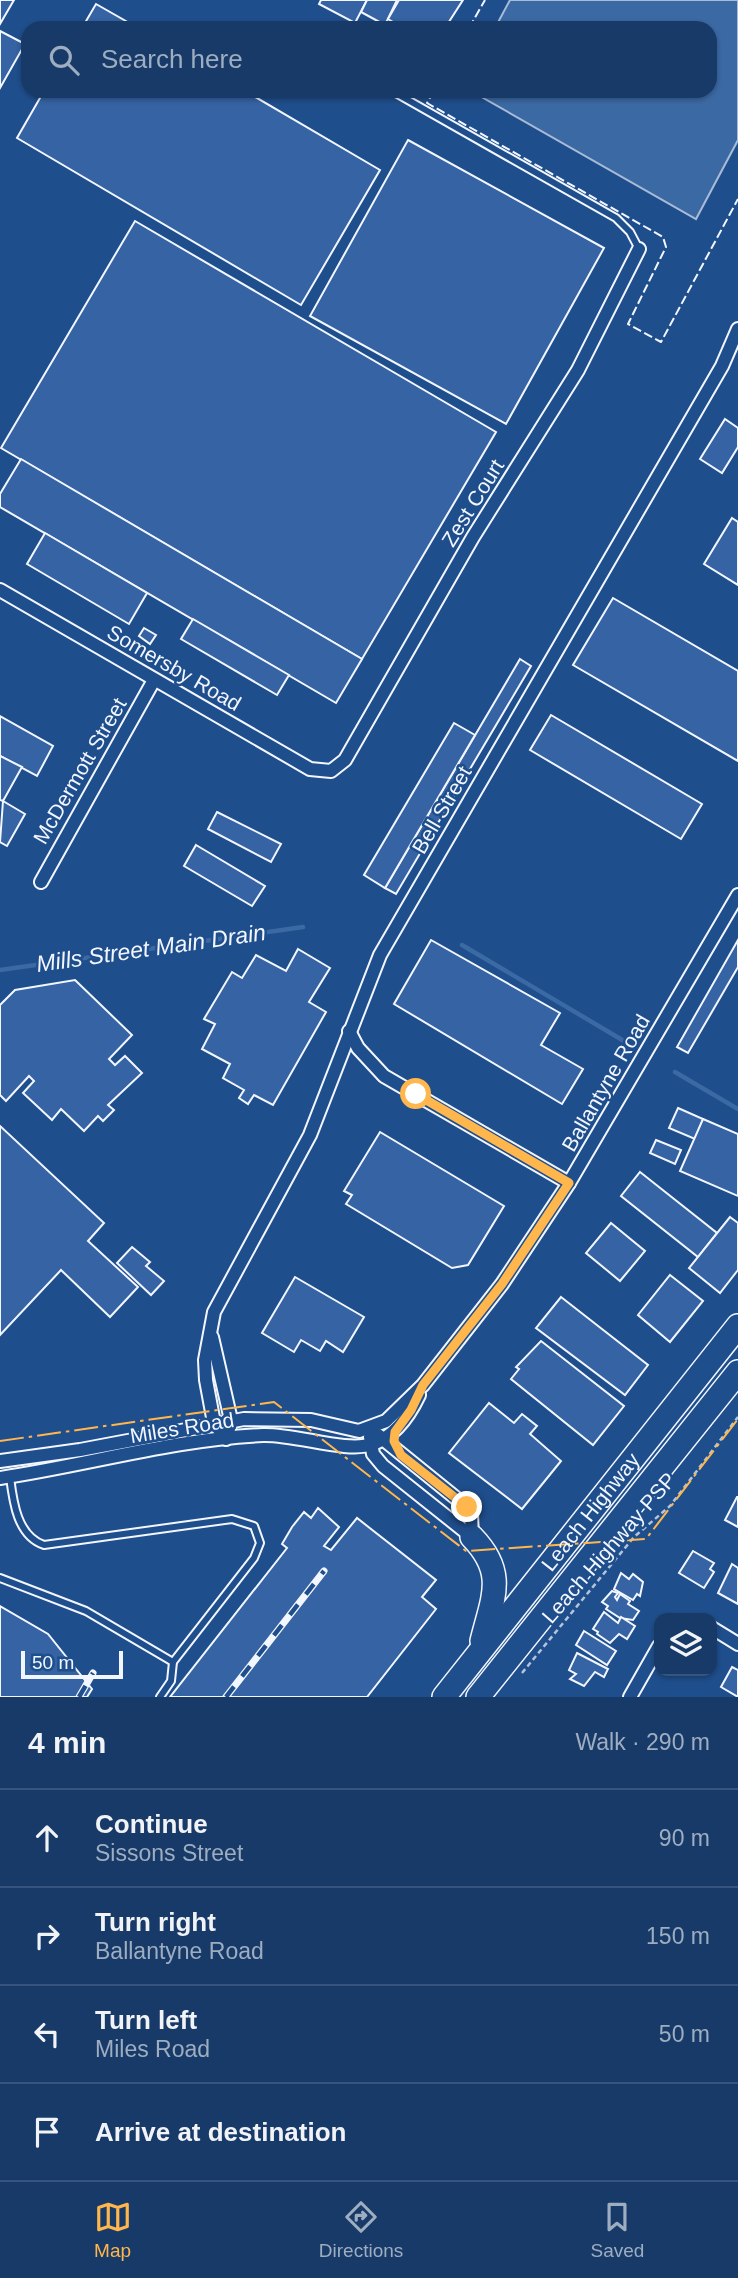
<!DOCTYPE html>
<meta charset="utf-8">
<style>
body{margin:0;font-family:Helvetica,sans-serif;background:#20416f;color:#f1f3f6}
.controls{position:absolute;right:21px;bottom:21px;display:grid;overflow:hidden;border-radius:14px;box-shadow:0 2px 5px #0004}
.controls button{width:63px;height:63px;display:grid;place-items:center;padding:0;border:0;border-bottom:2px solid #36547d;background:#173a69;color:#f1f3f6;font:35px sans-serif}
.scale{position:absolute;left:21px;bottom:18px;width:102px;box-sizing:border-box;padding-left:7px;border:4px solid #f2f6ff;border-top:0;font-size:19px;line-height:24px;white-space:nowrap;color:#f2f6ff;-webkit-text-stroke:5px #1f4e8c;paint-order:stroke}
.stop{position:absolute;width:21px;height:21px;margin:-16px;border:5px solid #ffb74d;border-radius:50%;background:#fff}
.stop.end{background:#ffb74d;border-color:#fff;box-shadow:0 2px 7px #0008}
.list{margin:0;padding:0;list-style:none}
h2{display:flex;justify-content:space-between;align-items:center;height:91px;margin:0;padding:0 28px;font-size:30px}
h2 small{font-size:23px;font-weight:400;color:#9eadc0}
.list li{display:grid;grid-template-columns:46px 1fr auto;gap:21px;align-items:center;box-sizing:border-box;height:98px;padding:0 28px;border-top:2px solid #36547d}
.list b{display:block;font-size:26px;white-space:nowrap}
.list p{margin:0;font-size:23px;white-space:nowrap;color:#9eadc0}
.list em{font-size:23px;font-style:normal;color:#9eadc0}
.icon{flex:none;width:38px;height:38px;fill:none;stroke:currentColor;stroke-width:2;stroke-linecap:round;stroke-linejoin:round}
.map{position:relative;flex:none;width:738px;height:1697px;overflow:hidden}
.search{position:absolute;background:#173a69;box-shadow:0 2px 5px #0004;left:21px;right:21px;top:21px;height:77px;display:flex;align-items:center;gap:18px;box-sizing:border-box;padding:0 24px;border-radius:21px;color:#9eadc0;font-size:26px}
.sheet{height:483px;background:#173a69}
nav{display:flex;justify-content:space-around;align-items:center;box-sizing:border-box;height:98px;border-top:2px solid #36547d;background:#173a69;font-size:19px;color:#9eadc0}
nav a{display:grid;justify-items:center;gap:4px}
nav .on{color:#ffb74d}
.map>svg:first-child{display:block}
</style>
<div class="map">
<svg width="738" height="1697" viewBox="0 0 738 1697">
<rect width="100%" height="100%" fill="#1f4e8c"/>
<polygon fill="#3b69a3" stroke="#a8bbd7" stroke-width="2" points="510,0 738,0 738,140 696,219 471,91 710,91 710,28 495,28"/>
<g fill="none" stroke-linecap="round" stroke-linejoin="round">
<g stroke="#3b69a3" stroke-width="4.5">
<polyline points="462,945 624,1041"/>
<polyline points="0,970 303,927"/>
<polyline points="675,1072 738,1109"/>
</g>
</g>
<g fill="#3563a3" stroke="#f2f6ff" stroke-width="2">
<polygon points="0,0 14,0 0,24"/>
<polygon points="321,0 367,0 355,23 319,4"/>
<polygon points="367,0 397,0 385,25 361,12"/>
<polygon points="399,0 463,0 445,28 403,28 388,19"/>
<polygon points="96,4 138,28 82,28"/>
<polygon points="0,31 25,44 0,88"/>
<polygon points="44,91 245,91 380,170 301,305 17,138"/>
<polygon points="408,140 604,248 506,424 310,316"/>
<polygon points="135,221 496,432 362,659 1,448"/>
<polygon points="725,419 738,428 738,447 722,473 700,459"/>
<polygon points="21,459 362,659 336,703 0,507 0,494"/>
<polygon points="732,518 738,522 738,585 704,564"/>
<polygon points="45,533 147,593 129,624 27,564"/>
<polygon points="613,598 738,671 738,761 573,665"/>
<polygon points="193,619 289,675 277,695 181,639"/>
<polygon points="144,628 156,635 150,644 139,636"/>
<polygon points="520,659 531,666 396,894 385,888"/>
<polygon points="551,715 702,804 681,839 530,750"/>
<polygon points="0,716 53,746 37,776 0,756"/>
<polygon points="454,723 475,735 385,888 364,875"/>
<polygon points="0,756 22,767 3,801 0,800"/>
<polygon points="3,801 25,814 7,846 0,842"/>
<polygon points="217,812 281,844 271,862 208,829"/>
<polygon points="196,845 265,886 252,906 184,866"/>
<polygon points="431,940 560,1013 541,1045 583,1069 562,1104 394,1004"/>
<polygon points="738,940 738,967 688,1053 677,1047"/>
<polygon points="298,949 330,968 309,1002 326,1012 273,1105 254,1095 248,1104 239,1098 244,1090 223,1078 230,1064 202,1049 215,1024 204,1019 232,972 242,978 256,955 286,971"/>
<polygon points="75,980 132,1035 109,1059 115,1065 125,1056 142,1073 108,1105 114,1110 103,1121 98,1116 84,1131 61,1109 52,1120 23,1093 34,1081 29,1076 6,1101 0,1095 0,1005 15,990"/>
<polygon points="678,1108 703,1119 695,1139 669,1128"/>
<polygon points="703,1119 738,1134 738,1196 680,1171"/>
<polygon points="0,1126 104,1223 88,1241 138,1287 110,1317 61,1270 0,1335"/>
<polygon points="380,1132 504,1206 468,1265 452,1268 346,1204 352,1195 344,1191"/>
<polygon points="656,1140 681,1150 675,1164 650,1153"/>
<polygon points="640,1172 717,1233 698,1257 621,1196"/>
<polygon points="730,1217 738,1223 738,1270 720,1293 689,1268"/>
<polygon points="611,1223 645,1251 620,1281 586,1253"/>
<polygon points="132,1247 150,1262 146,1266 164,1281 151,1295 117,1263"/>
<polygon points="670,1275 703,1301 670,1342 638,1315"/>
<polygon points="295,1277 364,1317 343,1352 326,1341 320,1351 301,1340 294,1352 262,1333"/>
<polygon points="561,1297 648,1365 625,1395 536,1328"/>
<polygon points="541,1341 624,1406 593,1445 511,1379 519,1369 516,1367"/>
<polygon points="489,1403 514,1423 522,1414 537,1426 530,1434 561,1461 522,1509 449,1453"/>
<polygon points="737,1497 738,1497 738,1527 725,1520"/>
<polygon points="318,1508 339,1527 324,1546 331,1550 357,1518 436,1580 422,1597 436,1609 367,1697 170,1697 287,1548 282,1544 292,1527 304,1512 311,1518"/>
<polygon points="693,1551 714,1563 710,1569 714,1572 704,1588 679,1573"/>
<polygon points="732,1564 738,1568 738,1604 718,1593"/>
<polygon points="621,1573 629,1579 633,1574 643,1582 640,1596 637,1594 633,1600 614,1589"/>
<polygon points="612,1591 618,1593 615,1597 617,1600 620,1594 630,1601 628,1604 639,1611 633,1620 620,1618 606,1609 608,1606 602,1602"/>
<polygon points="0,1606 48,1634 92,1689 87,1697 0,1697"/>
<polygon points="604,1612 618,1623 621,1617 635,1626 627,1639 619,1634 610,1643 597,1634 598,1632 593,1629"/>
<polygon points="584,1631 616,1651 607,1665 576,1645"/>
<polygon points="577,1653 608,1669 604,1677 595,1672 584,1686 570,1679 576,1674 569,1670"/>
<polygon points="732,1667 738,1670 738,1697 721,1687"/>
</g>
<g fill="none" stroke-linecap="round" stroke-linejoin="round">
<defs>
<g id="lane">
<polyline points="392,91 616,218 630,232 639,249"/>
<path d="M0,1578L86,1611L173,1662L254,1558L260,1543L254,1526L232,1519L44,1545C17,1536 13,1501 10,1477"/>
<polyline points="160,1697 171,1681 173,1662"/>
</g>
<g id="street">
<polyline points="0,590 310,769 331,771 345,760 473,537 578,370 639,249"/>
<polyline points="41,882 154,680"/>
<polyline points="349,1031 358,1048 384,1076 569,1183"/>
<polyline points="212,1337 231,1420 229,1429"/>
<polyline points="378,1435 467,1507 471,1514 472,1537"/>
<polyline points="370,1437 373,1454 383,1466 472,1537"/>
<polyline points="226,1439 214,1423 206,1380 205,1360 214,1312 310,1135 380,955 722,366 738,329"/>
<polyline points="0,1461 80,1450 244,1419 311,1420 359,1431 386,1421 423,1385 502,1284 569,1183 738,895"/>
<path d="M0,1478C87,1465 175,1439 263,1435C297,1434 345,1453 373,1444C395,1436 409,1416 419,1395"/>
<polyline points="712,1628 738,1644"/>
<polyline points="630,1697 659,1646"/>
</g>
<g id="highway">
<path d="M472,1537C507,1573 493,1597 482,1641"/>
<path id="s1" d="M444,1697L738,1326"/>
<polyline points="478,1697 738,1372"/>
</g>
</defs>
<use href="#lane" stroke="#f2f6ff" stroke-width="10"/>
<use href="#street" stroke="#f2f6ff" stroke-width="16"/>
<use href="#highway" stroke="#f2f6ff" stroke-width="26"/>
<polyline stroke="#b3c4dc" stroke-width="2.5" stroke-dasharray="5 3.5" stroke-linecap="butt" points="522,1673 634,1537 670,1506 738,1417"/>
<use href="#lane" stroke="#1f4e8c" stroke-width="6"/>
<use href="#street" stroke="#1f4e8c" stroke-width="12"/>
<use href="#highway" stroke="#1f4e8c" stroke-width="23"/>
<defs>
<g id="rail">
<polyline points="79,1697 93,1673"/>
<polyline points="226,1697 324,1571"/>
</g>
</defs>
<use href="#rail" stroke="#f2f6ff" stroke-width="7"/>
<use href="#rail" stroke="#1f4e8c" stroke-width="4.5" stroke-dasharray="13" stroke-linecap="butt"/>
<g stroke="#f2f6ff" stroke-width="2" stroke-dasharray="9 3.5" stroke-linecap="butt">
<polyline points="469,28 485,0"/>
<polyline points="434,91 427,103 663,237 666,247 628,324 661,342 738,199"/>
</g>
<polyline stroke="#ffb74d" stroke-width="2" stroke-dasharray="24 5 3.5 5" stroke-linecap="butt" points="0,1441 274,1402 466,1551 646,1539 738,1419"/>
</g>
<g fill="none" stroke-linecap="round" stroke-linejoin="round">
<polyline stroke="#ffb74d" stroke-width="9" points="416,1094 569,1183 502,1284 423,1385 411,1410 395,1432 394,1441 401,1455 467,1507"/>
</g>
<g text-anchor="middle" stroke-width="5" stroke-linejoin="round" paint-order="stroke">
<g font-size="21" fill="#f2f6ff" stroke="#1f4e8c">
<text transform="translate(473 503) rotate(-58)" y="7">Zest Court</text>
<text transform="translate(174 668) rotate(30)" y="7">Somersby Road</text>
<text transform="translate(80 771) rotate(-60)" y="7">McDermott Street</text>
<text transform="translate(442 810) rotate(-60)" y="7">Bell Street</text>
<text transform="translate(606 1083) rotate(-60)" y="7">Ballantyne Road</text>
<text transform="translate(182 1428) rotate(-9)" y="7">Miles Road</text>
<text dy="7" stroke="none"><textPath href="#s1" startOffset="236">Leach Highway</textPath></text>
<text transform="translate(609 1548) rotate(-49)" y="7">Leach Highway PSP</text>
</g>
<g font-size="23" font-style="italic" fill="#f2f6ff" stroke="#1f4e8c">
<text transform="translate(151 948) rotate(-8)" y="8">Mills Street Main Drain</text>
</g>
</g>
</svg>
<div class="controls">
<button><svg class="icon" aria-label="layers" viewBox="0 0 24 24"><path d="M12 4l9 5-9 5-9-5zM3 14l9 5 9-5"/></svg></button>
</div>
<div class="scale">50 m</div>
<div class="stop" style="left:416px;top:1094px"></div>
<div class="stop end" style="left:467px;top:1507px"></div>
<div class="search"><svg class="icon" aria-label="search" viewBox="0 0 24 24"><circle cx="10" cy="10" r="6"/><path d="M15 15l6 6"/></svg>Search here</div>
</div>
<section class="sheet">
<h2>4 min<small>Walk · 290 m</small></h2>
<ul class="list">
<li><svg class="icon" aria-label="ahead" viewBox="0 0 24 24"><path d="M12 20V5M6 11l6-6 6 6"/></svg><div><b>Continue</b><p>Sissons Street</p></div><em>90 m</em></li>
<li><svg class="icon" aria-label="right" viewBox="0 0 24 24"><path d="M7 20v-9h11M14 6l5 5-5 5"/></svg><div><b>Turn right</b><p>Ballantyne Road</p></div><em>150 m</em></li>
<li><svg class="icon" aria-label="left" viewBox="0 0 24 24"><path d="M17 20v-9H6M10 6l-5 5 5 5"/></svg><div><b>Turn left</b><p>Miles Road</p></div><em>50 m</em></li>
<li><svg class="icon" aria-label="arrive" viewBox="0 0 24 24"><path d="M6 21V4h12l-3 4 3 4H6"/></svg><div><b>Arrive at destination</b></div></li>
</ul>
</section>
<nav>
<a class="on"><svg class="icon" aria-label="map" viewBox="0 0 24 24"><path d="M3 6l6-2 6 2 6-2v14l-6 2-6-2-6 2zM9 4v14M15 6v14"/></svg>Map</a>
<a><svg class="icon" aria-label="directions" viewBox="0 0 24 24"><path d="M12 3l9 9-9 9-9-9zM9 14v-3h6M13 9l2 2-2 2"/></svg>Directions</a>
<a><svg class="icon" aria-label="saved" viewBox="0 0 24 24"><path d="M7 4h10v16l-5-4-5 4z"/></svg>Saved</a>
</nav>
